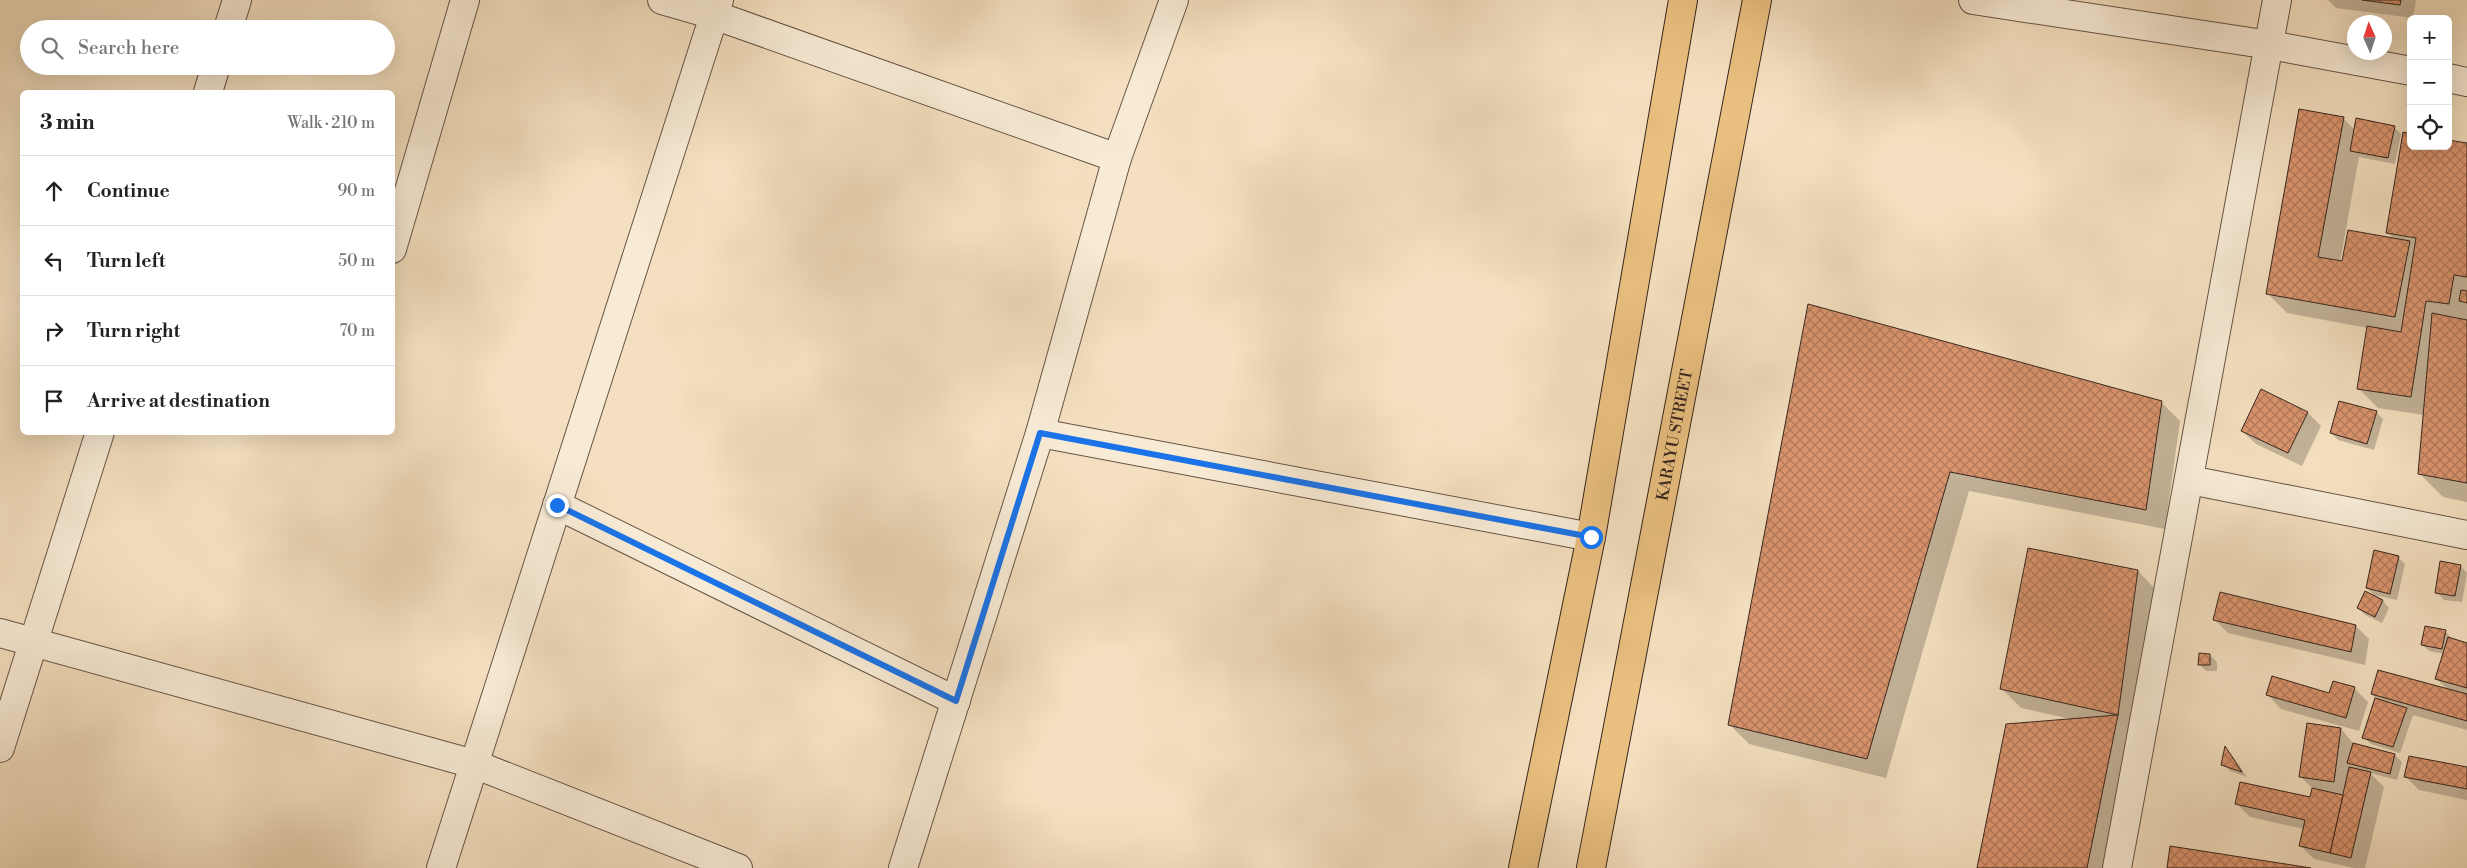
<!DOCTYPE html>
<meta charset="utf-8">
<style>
body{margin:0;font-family:"Libre Bodoni",serif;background:#f2f2f2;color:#222}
.controls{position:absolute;right:15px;top:15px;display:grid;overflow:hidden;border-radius:8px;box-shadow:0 5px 20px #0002}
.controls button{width:45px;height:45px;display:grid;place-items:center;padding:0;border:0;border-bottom:1px solid #e0e0e0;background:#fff;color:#222;font:25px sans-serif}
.compass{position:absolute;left:2347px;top:15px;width:45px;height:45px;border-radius:50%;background:#fff;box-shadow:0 5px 20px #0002;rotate:357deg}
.stop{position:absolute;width:15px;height:15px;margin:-11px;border:4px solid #1a73e8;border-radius:50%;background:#fff}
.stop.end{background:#1a73e8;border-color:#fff;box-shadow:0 1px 5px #0008}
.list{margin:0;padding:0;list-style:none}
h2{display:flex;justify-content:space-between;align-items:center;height:65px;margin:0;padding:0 20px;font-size:21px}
h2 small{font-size:16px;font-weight:400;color:#767676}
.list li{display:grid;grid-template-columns:32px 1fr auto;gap:15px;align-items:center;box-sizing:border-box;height:70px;padding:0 20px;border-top:1px solid #e0e0e0}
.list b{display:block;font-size:19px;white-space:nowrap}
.list em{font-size:16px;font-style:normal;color:#767676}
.icon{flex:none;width:28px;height:28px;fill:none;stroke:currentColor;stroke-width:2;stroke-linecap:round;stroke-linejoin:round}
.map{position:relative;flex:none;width:2467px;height:868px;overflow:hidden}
.search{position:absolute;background:#fff;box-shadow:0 5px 20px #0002;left:20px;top:20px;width:375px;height:55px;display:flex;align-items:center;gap:12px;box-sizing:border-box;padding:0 18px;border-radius:28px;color:#767676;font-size:19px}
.panel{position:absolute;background:#fff;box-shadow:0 5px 20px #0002;left:20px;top:90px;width:375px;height:345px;border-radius:8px}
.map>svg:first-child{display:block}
</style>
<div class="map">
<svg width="2467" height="868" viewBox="0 0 2467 868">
<defs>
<pattern id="building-cross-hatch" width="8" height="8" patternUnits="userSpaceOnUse" patternTransform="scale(1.25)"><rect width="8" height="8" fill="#db956e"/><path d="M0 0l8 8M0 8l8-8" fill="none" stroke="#b2795a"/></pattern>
</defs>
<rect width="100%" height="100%" fill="#f4e0c0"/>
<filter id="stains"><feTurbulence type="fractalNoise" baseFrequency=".004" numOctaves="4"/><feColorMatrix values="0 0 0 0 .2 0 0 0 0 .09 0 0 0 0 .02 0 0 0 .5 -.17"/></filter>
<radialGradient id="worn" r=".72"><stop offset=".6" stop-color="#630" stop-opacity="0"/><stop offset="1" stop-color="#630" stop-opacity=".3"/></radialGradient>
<g fill="#0003">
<polygon points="2328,0 2415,0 2416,1 2413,18 2336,8"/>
<polygon points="2343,118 2355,130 2394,127 2401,134 2395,164 2359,157 2340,262 2394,239 2388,233 2411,146 2467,144 2467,502 2443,497 2419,473 2424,415 2378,408 2358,388 2368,328 2287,313 2268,294"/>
<polygon points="1809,306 2161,402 2180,421 2165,529 1969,491 1886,778 1749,744 1729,724"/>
<polygon points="2261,391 2308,413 2321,426 2302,466 2256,444 2242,431"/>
<polygon points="2376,412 2383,419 2374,450 2338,440 2331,433"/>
<polygon points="2398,557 2405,564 2397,600 2374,595 2367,588"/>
<polygon points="2460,566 2467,573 2462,602 2444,600 2437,593"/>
<polygon points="2138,571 2157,591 2115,868 1978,868 2071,719 2021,708 2002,689"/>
<polygon points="2366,593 2383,601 2389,608 2382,623 2365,615 2358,608"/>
<polygon points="2215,620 2356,626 2369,639 2365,665 2228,633"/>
<polygon points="2445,631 2452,639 2467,644 2467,730 2413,715 2400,753 2371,744 2364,737 2376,699 2372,694 2448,690 2437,679 2444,654 2429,651 2422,644"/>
<polygon points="2210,655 2217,662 2217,671 2206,671 2199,664"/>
<polygon points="2354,688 2368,702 2359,731 2281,709 2268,695 2330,695"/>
<polygon points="2341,729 2354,744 2395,755 2402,762 2397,780 2370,773 2384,787 2365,868 2354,868 2314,859 2300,845 2304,829 2250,817 2236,803 2311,799 2313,789 2300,776"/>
<polygon points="2226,749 2232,755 2247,777 2230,771 2223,764"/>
<polygon points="2467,768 2467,800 2419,790 2406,777"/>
</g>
<g fill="url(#building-cross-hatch)" stroke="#36251e">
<polygon points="2362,0 2401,0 2400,5"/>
<polygon points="2299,109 2344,117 2318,257 2342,261 2348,230 2410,241 2395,317 2266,294"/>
<polygon points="2356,118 2395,126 2388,158 2350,151"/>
<polygon points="2403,132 2411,134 2411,146 2448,146 2448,140 2467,143 2467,277 2454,275 2449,304 2426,301 2411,397 2357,389 2367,326 2401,332 2416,238 2386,233"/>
<polygon points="2461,290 2467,291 2467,303 2459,301"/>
<polygon points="1808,304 2162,401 2146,510 1950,472 1867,759 1728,725"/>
<polygon points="2432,313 2467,320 2467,483 2418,474"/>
<polygon points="2261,389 2308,412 2288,453 2241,431"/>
<polygon points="2339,401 2377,411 2367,444 2330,433"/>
<polygon points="2028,548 2138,570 2118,715 2000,689"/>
<polygon points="2374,550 2399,556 2390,594 2366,588"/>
<polygon points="2440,561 2461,565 2455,596 2435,593"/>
<polygon points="2365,591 2383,600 2375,617 2357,608"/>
<polygon points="2220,592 2356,625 2351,652 2213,620"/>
<polygon points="2425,626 2446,630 2442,649 2421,645"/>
<polygon points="2448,637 2467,643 2467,688 2435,679"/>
<polygon points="2199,653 2210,654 2210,665 2198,665"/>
<polygon points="2378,670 2467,694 2467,721 2371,694"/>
<polygon points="2272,676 2329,693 2333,681 2355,687 2346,718 2266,695"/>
<polygon points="2375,698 2407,708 2393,747 2362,738"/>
<polygon points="2118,715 2087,868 1977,868 2006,724"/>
<polygon points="2307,723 2341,728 2334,782 2299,777"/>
<polygon points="2353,743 2395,754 2390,774 2347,763"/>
<polygon points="2225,746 2242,772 2221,765"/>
<polygon points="2409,756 2467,767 2467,789 2404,777"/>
<polygon points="2349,767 2371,772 2351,858 2330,853"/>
<polygon points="2240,782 2310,797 2312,788 2343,795 2330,853 2299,846 2305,820 2235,804"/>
<polygon points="2170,846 2311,868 2167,868"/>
</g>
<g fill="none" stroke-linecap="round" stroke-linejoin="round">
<defs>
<g id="minor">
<polyline points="662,0 714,15 1117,158"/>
<polyline points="1973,0 2270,45 2411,71"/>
<polyline points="228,29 237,0"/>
<polyline points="2448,78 2467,82"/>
<polyline points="208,92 216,66"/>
<polyline points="392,249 465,0"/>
<polyline points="1040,433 1591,537"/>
<polyline points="2190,480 2467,535"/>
<polyline points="557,505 956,701"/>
<polyline points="0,633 474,764 738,868"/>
<polyline points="0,748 100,432"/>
<polyline points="441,868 719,0"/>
<polyline points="903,868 1040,433 1117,158 1174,0"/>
<polyline points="2117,868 2277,0"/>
</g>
<g id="major">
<polyline points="1523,868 1591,537 1683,0"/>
<path id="s1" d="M1591,868L1757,0"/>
</g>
</defs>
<use href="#minor" stroke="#665446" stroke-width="30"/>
<use href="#major" stroke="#36251e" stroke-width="30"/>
<use href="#minor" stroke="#f8ebd6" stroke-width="28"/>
<use href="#major" stroke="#eac080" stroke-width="28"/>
</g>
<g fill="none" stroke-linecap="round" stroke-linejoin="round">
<polyline stroke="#1a73e8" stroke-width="6" points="557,505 956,701 1040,433 1591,537"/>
</g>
<g text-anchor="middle" stroke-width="5" stroke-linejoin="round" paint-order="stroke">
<g font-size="16" fill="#36251e" stroke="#f8ebd6">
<text dy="6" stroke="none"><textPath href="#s1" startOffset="441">KARAYU STREET</textPath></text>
</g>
</g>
<rect width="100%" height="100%" filter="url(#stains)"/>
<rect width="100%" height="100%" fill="url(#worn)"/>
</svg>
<div class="controls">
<button>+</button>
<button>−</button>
<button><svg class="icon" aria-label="locate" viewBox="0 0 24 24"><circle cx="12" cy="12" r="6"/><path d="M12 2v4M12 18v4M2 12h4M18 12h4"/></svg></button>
</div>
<svg class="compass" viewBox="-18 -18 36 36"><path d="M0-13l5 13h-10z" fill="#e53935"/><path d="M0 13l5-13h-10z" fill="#767676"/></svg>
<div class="stop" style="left:1591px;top:537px"></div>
<div class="stop end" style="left:557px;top:505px"></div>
<div class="search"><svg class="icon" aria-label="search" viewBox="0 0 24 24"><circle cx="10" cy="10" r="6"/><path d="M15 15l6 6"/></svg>Search here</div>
<section class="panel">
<h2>3 min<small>Walk · 210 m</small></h2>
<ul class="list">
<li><svg class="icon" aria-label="ahead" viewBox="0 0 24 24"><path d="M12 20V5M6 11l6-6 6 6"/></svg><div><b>Continue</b></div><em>90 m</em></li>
<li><svg class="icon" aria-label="left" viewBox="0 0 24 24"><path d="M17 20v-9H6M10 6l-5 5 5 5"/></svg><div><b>Turn left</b></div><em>50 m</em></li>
<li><svg class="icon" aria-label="right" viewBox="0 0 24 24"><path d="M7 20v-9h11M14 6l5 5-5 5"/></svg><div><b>Turn right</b></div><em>70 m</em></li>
<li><svg class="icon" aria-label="arrive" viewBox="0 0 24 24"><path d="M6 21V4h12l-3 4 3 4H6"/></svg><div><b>Arrive at destination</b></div></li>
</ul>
</section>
</div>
